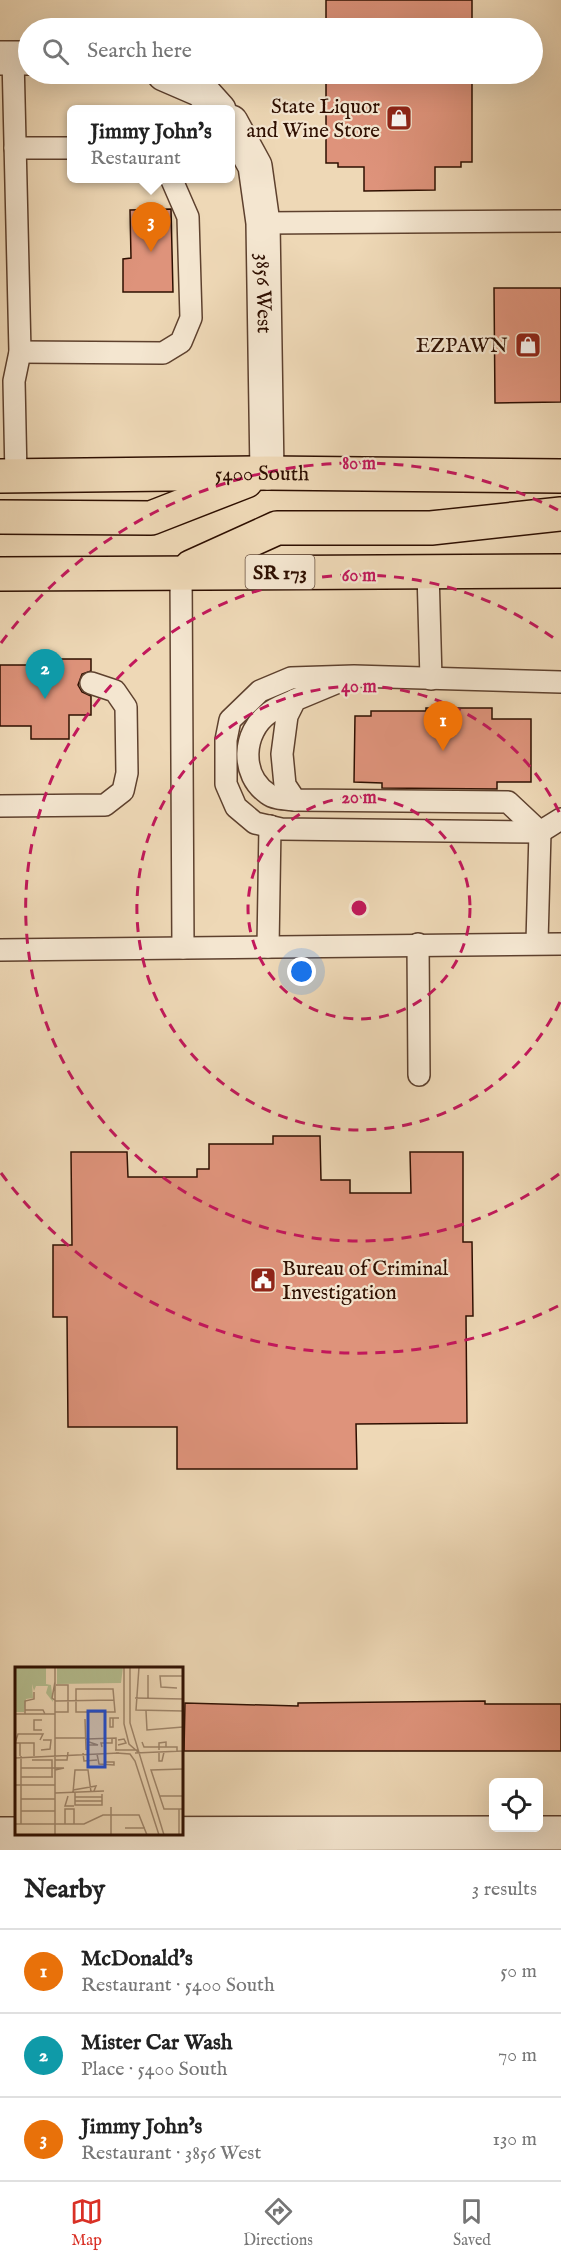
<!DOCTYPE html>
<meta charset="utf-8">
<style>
body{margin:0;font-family:"IM FELL English",serif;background:#f6f6f6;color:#222}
.controls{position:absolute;right:18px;bottom:18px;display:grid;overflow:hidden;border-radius:9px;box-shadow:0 6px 24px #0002}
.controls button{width:54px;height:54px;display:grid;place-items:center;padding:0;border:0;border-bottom:2px solid #e0e0e0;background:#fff;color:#222;font:30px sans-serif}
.you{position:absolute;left:302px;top:972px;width:21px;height:21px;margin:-15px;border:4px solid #fff;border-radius:50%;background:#1a73e8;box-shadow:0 0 0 9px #1a73e833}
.badge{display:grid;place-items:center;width:39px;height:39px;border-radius:50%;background:#d93025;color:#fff;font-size:20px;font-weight:700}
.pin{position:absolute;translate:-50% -50px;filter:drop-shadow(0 2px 3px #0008)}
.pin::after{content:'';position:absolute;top:32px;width:21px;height:18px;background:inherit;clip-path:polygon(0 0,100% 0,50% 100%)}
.popup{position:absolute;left:67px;top:105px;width:168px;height:78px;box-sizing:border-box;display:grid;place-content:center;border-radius:9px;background:#fff;filter:drop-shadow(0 2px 4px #0005);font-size:20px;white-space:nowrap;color:#767676}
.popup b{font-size:22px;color:#222}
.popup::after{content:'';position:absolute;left:50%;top:100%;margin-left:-12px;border:12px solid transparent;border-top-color:#fff}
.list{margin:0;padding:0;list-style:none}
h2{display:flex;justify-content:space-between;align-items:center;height:78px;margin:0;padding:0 24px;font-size:26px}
h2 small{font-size:20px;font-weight:400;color:#767676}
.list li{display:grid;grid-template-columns:39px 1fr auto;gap:18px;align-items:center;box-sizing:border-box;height:84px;padding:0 24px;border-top:2px solid #e0e0e0}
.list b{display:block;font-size:22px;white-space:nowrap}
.list p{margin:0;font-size:20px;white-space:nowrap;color:#767676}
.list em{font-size:20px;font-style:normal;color:#767676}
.icon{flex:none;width:33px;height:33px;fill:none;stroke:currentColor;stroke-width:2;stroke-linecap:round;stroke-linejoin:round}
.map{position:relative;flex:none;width:561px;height:1850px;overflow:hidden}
.search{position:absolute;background:#fff;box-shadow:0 6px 24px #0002;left:18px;right:18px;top:18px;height:66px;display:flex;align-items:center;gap:15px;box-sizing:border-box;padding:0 21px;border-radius:33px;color:#767676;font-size:22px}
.sheet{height:330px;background:#fff}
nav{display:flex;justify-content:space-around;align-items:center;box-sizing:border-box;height:84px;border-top:2px solid #e0e0e0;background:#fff;font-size:16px;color:#767676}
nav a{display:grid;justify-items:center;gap:3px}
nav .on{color:#d93025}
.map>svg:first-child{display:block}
</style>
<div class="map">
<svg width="561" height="1850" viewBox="0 0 561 1850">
<rect width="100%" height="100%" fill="#eed8b6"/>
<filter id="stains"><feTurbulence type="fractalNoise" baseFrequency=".00333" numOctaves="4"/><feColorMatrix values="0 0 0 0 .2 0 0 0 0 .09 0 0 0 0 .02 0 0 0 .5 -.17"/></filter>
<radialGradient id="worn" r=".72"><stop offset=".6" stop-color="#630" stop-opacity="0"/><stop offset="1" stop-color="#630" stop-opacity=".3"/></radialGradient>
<g fill="#de937b" stroke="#2e0f01" stroke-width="1.5">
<rect x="326" y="0" width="146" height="28"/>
<polygon points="326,74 472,74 472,162 461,162 461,167 435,167 435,190 364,191 364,167 338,167 338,163 326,163"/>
<polygon points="171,209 173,292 123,292 123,259 131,258 130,210"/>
<polygon points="494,288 561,288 561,402 495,403"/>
<polygon points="40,659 91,659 91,671 82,674 78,685 82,692 91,696 91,715 69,715 69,739 31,739 31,726 0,726 0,665 40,665"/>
<polygon points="426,708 492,708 492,719 531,719 531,782 497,782 497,789 382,788 382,783 354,782 355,716 371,716 371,711 426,711"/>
<polygon points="273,1136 320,1136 321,1180 350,1180 350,1193 411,1193 410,1152 463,1152 463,1242 472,1242 473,1316 466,1316 467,1423 356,1424 357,1469 177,1469 177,1427 68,1427 67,1317 53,1317 53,1245 72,1245 71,1152 127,1152 128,1177 197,1177 197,1169 209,1169 209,1144 273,1144"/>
<polygon points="485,1701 485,1704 561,1704 561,1751 184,1751 185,1703 298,1706 298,1703"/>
</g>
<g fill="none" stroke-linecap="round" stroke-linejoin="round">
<defs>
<g id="service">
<polyline points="13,58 20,352 14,381 16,476"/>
<polyline points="15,148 72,148"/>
<polyline points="263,223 561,221"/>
<polyline points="20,352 163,353 181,342 191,318 188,217 171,178"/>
<polyline points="181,572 183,948"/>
<polyline points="428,572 431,679"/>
<polyline points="343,680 295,700 287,716 282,754 285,785 295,800 508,802 540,832 537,942"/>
<polyline points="561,682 354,676 291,678 260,691 230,720 226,740 226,784 236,807 255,823 281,829 540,832 561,819"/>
<path d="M295,700C287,704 277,707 269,713C242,732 240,775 268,794C274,799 287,799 295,800"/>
<polyline points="0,806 105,805 123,791 127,773 126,707 115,691 91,683"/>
<polyline points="418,944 419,1075"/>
<polyline points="268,947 270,826"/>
<polyline points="0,950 561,944"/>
</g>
<g id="minor">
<polyline points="0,58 28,58"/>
<polyline points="164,74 201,90 219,110"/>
<path id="s1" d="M231,122L255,166L263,223L267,473"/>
<polyline points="0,1834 561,1833"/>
</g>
<g id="primary">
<path id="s2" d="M0,476L267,473L561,476"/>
<polyline points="0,517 151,518 246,481"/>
<polyline points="191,567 277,528 431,528 561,514"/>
<polyline points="0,574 561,571"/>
</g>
</defs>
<use href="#service" stroke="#5e412e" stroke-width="24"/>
<use href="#minor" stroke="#5e412e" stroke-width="36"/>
<use href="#primary" stroke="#2e0f01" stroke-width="36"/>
<use href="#service" stroke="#f4e6d0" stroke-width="21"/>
<use href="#minor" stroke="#f4e6d0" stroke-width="33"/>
<use href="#primary" stroke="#eed8b6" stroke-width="33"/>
</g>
<g fill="none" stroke="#c2185b" stroke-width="3" stroke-dasharray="10 8">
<circle cx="359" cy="908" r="111"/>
<path d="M560 1002A222 222 0 1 1 560 814"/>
<path d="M559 1174A333 333 0 1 1 559 642"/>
<path d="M558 1306A445 445 0 0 1 1 1173M1 643A445 445 0 0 1 558 510"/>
</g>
<defs>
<symbol id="shop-square" viewBox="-11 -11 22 22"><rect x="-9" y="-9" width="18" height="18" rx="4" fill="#8f2418" stroke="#f4e6d0"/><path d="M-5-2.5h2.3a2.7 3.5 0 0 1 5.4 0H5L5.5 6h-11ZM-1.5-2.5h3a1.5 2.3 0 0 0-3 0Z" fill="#fff"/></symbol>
<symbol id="civic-square" viewBox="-11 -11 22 22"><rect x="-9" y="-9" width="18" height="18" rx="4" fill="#8f2418" stroke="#f4e6d0"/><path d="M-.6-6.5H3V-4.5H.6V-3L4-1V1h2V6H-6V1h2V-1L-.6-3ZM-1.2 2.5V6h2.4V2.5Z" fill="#fff"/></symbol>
</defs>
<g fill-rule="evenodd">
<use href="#shop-square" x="384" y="103" width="30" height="30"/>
<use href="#shop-square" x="513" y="330" width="30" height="30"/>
<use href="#civic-square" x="248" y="1265" width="30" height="30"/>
</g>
<g text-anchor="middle" stroke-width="4.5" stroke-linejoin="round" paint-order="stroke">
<rect fill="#f4e6d0" stroke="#69503f" stroke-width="1.5" x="245.5" y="555" width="69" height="34" rx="4.5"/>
<g font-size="20" font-weight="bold" fill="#2e0f01">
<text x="280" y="579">SR 173</text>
</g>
<g font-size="21" fill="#2e0f01" stroke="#f4e6d0" text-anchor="end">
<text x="380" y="113">State Liquor<tspan x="380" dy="24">and Wine Store</tspan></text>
<text x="508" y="352">EZPAWN</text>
<text x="282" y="1275" text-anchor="start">Bureau of Criminal<tspan x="282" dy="24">Investigation</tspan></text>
</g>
<g font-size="21" fill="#2e0f01" stroke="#f4e6d0">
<text dy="7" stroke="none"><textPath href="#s1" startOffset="178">3856 West</textPath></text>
<text dy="7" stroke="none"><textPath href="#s2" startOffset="262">5400 South</textPath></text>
</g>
</g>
<g transform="translate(15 1667)">
<rect width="168" height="168" fill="#eed8b6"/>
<path d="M1,0H31V17L36,18L38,35L31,26L33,19H21L19,24L17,17L18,31L11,32L9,45H0ZM42,0H108L106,16L42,17Z" fill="#b5bf91"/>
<path fill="none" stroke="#a1886e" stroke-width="1.5" d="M109,0V57L114,77L123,85M115,0V56L149,168M124,0L121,43L168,44M133,8V32M40,15L37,31L41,34L99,33M162,21L146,20L145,9H168M61,22H98L100,45H61ZM120,31L168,32M10,43H28L30,47M131,44L132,63L168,60M40,45H53V18H41M0,47H40M10,47V34L19,32V25M98,51V60H95V51H104M70,52L71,83M27,53H19V63H27M40,71H70M71,72L101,71V83M103,73L109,72L111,76L103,78M127,75L129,80H151M5,76H0L3,67H28L25,73M73,78H83L74,75M87,80L86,76H97V71M26,83L35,82L36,73H28M100,83H123M144,83V76L151,75V80H162V84M144,85V94H147L149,85M68,86L69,94L82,93M101,86L115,87L120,94L144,168M120,86L168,84M82,87L84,97L99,98V95H89M5,89V76H19V89M0,91L104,86M17,93H37V110M40,93H52L53,85M6,101H49L40,103M168,102L136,103L149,142H168M6,110H38M0,118H40M58,123L81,119L79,124M40,126L89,124M58,126L60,103H73L76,125M60,126V138H87V127M53,129L50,139H59M145,129H168M60,130H87M6,132H40M60,134H87M96,140V168M6,144H40M0,157H69L88,148H124L132,168M6,157V89M50,157V142H59V157M110,161H130M40,168V0M164,168V142"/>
<path fill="#1d4ed8" fill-opacity="0.15" stroke="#1d4ed8" stroke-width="3" d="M73,44H90V100H73Z"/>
<rect width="168" height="168" fill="none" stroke="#2e0f01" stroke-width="3"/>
</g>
<circle cx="359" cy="908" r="9" fill="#c2185b" stroke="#f4e6d0" stroke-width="3"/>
<g font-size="18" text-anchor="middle" font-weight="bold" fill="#c2185b" stroke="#f4e6d0" stroke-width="4.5" stroke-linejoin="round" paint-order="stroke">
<text x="359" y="469">80 m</text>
<text x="359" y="581">60 m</text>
<text x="359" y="692">40 m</text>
<text x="359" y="803">20 m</text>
</g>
<rect width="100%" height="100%" filter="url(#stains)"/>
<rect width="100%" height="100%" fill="url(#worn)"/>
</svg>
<div class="controls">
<button><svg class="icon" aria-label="locate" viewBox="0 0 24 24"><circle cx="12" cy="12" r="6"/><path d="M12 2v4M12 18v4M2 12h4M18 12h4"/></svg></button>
</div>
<div class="you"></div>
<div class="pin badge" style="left:443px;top:751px;background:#e8710a">1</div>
<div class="pin badge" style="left:45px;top:699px;background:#0f9aa8">2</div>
<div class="pin badge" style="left:151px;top:252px;background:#e8710a">3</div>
<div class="popup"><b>Jimmy John's</b>Restaurant</div>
<div class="search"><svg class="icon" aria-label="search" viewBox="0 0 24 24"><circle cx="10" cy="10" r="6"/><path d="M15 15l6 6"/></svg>Search here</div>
</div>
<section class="sheet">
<h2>Nearby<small>3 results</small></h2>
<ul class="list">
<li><span class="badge" style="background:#e8710a">1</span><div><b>McDonald's</b><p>Restaurant · 5400 South</p></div><em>50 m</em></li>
<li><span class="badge" style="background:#0f9aa8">2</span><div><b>Mister Car Wash</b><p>Place · 5400 South</p></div><em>70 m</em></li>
<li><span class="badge" style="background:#e8710a">3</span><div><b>Jimmy John's</b><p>Restaurant · 3856 West</p></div><em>130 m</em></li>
</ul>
</section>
<nav>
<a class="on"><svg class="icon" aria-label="map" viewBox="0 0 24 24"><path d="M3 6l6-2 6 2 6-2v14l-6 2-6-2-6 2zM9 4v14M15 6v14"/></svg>Map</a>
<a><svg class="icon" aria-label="directions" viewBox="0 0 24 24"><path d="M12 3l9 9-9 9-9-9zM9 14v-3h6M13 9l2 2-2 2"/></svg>Directions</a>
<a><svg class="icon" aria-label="saved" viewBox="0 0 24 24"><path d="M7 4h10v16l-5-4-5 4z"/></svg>Saved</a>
</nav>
